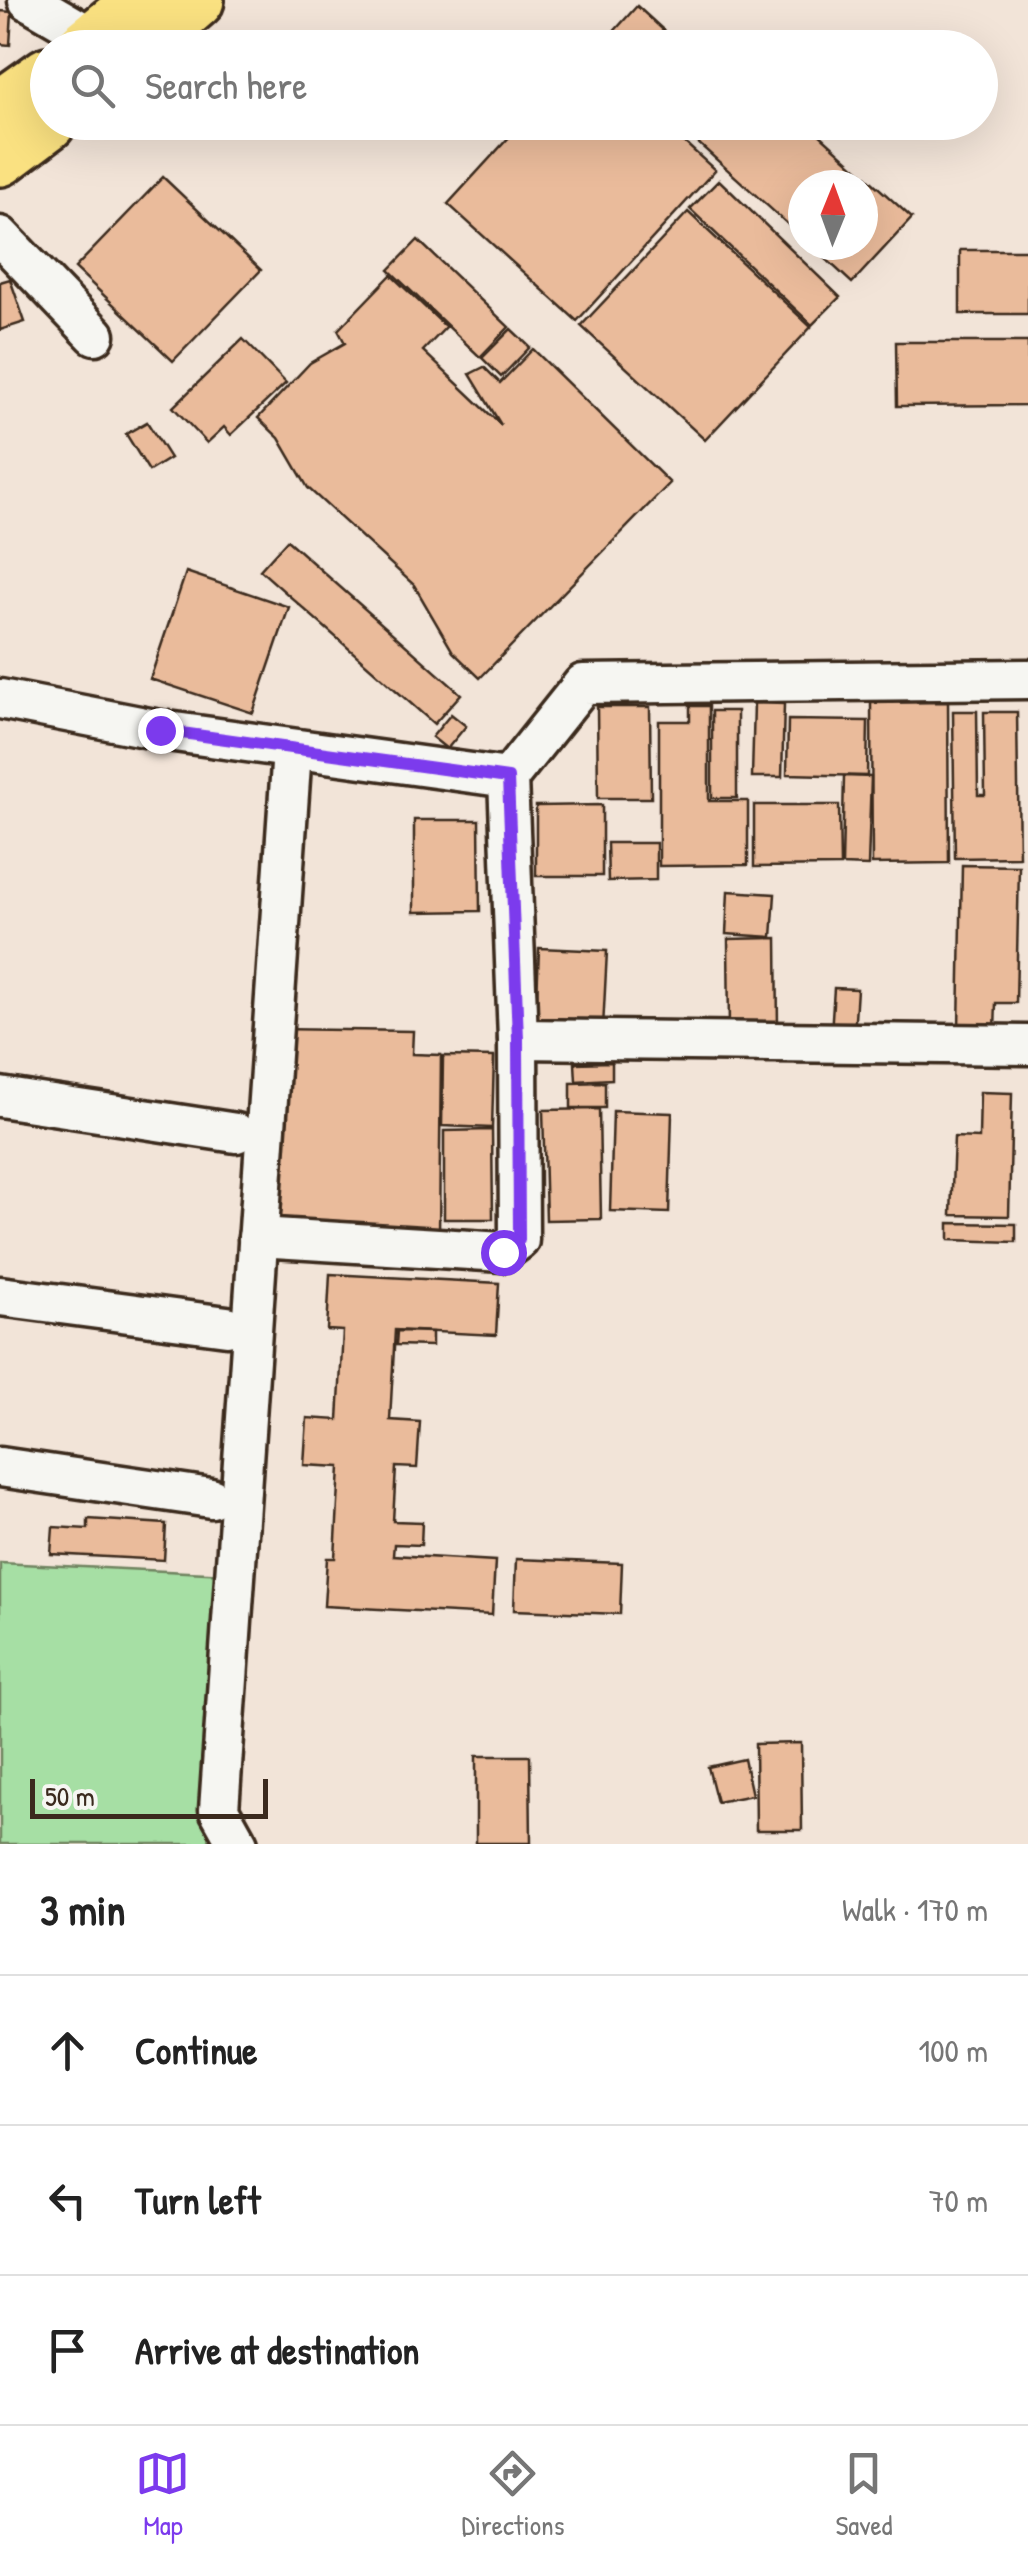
<!DOCTYPE html>
<meta charset="utf-8">
<style>
body{margin:0;font-family:"Patrick Hand",sans-serif;background:#f6f6f6;color:#222}
.compass{position:absolute;left:788px;top:170px;width:90px;height:90px;border-radius:50%;background:#fff;box-shadow:0 10px 40px #0002;rotate:1deg}
.scale{position:absolute;left:30px;bottom:25px;width:238px;box-sizing:border-box;padding-left:10px;border:5px solid #3b2a1e;border-top:0;font-size:28px;line-height:35px;white-space:nowrap;color:#3b2a1e;-webkit-text-stroke:8px #f6f6f2;paint-order:stroke}
.stop{position:absolute;width:30px;height:30px;margin:-22px;border:8px solid #7c3aed;border-radius:50%;background:#fff}
.stop.end{background:#7c3aed;border-color:#fff;box-shadow:0 2px 10px #0008}
.list{margin:0;padding:0;list-style:none}
h2{display:flex;justify-content:space-between;align-items:center;height:130px;margin:0;padding:0 40px;font-size:42px}
h2 small{font-size:32px;font-weight:400;color:#767676}
.list li{display:grid;grid-template-columns:65px 1fr auto;gap:30px;align-items:center;box-sizing:border-box;height:150px;padding:0 40px;border-top:2px solid #e0e0e0}
.list b{display:block;font-size:38px;white-space:nowrap}
.list em{font-size:32px;font-style:normal;color:#767676}
.icon{flex:none;width:55px;height:55px;fill:none;stroke:currentColor;stroke-width:2;stroke-linecap:round;stroke-linejoin:round}
.map{position:relative;flex:none;width:1028px;height:1844px;overflow:hidden}
.search{position:absolute;background:#fff;box-shadow:0 10px 40px #0002;left:30px;right:30px;top:30px;height:110px;display:flex;align-items:center;gap:25px;box-sizing:border-box;padding:0 35px;border-radius:55px;color:#767676;font-size:38px}
.sheet{height:580px;background:#fff}
nav{display:flex;justify-content:space-around;align-items:center;box-sizing:border-box;height:140px;border-top:2px solid #e0e0e0;background:#fff;font-size:28px;color:#767676}
nav a{display:grid;justify-items:center;gap:5px}
nav .on{color:#7c3aed}
.map>svg:first-child{display:block}
</style>
<div class="map">
<svg width="1028" height="1844" viewBox="0 0 1028 1844">
<rect width="100%" height="100%" fill="#f2e4d8"/>
<filter id="ink" filterUnits="userSpaceOnUse"><feTurbulence type="fractalNoise" baseFrequency=".01" numOctaves="2"/><feDisplacementMap in="SourceGraphic" scale="20" xChannelSelector="R" yChannelSelector="G"/><feConvolveMatrix kernelMatrix="1 2 1 2 8 2 1 2 1" color-interpolation-filters="sRGB"/></filter>
<g filter="url(#ink)">
<polygon fill="#a6dfa4" stroke="#708461" stroke-width="2.5" points="0,1563 227,1574 209,1844 0,1844"/>
<g fill="#eabb9b" stroke="#3b2a1e" stroke-width="2.5">
<polygon points="637,6 683,48 599,48"/>
<polygon points="0,11 12,12 10,45 0,44"/>
<polygon points="523,122 662,122 715,170 577,321 448,204"/>
<polygon points="675,122 806,122 912,218 852,283 811,245 863,245 863,185 803,185 803,238"/>
<polygon points="163,177 261,270 173,361 75,268"/>
<polygon points="719,180 840,297 812,325 690,209"/>
<polygon points="688,212 811,327 705,440 581,326"/>
<polygon points="418,240 509,327 480,357 389,270"/>
<rect x="960" y="250" width="68" height="64"/>
<polygon points="391,275 446,327 423,351 501,425 470,374 484,367 500,383 533,349 670,483 480,678 453,652 414,585 308,488 279,438 258,418 310,363 345,343 338,330"/>
<polygon points="10,279 25,322 0,330 0,282"/>
<polygon points="511,329 530,347 501,377 482,358"/>
<polygon points="243,339 286,383 231,435 224,427 207,443 173,407"/>
<polygon points="896,342 1028,342 1028,405 897,406"/>
<polygon points="147,422 170,458 149,471 126,434"/>
<polygon points="287,540 461,694 434,724 260,570"/>
<polygon points="186,572 289,607 253,713 150,679"/>
<polygon points="948,702 949,863 872,864 871,703"/>
<polygon points="754,703 784,704 782,777 752,777"/>
<polygon points="690,706 709,706 709,801 748,801 748,865 659,866 659,721 690,721"/>
<polygon points="597,707 650,707 651,798 598,798"/>
<rect x="712" y="711" width="25" height="87"/>
<polygon points="953,711 977,711 978,795 985,795 984,712 1017,712 1019,857 955,858"/>
<polygon points="451,714 466,726 447,749 432,737"/>
<polygon points="788,720 868,721 867,776 787,774"/>
<polygon points="844,776 871,777 868,866 842,865"/>
<polygon points="602,805 602,876 536,876 536,806"/>
<polygon points="754,805 839,805 840,866 754,867"/>
<polygon points="414,820 479,820 480,911 414,912"/>
<polygon points="607,843 656,843 656,880 608,881"/>
<polygon points="962,865 1019,866 1016,1003 996,1003 995,1029 959,1029"/>
<polygon points="728,891 775,894 772,937 726,934"/>
<polygon points="777,938 778,1029 729,1029 728,939"/>
<polygon points="539,948 607,951 603,1028 536,1025"/>
<polygon points="834,988 857,989 854,1035 831,1033"/>
<polygon points="276,1029 413,1031 412,1054 441,1055 439,1234 273,1231"/>
<polygon points="443,1056 494,1057 492,1128 442,1126"/>
<polygon points="612,1062 612,1079 576,1081 575,1063"/>
<polygon points="605,1082 605,1108 571,1108 571,1083"/>
<polygon points="980,1092 1012,1093 1009,1216 951,1215 954,1137 979,1138"/>
<polygon points="599,1109 601,1219 546,1220 543,1110"/>
<polygon points="613,1111 672,1113 669,1213 610,1211"/>
<polygon points="492,1130 493,1219 444,1219 444,1131"/>
<polygon points="949,1223 1016,1224 1016,1242 949,1240"/>
<polygon points="330,1274 499,1283 496,1335 395,1330 390,1420 420,1422 417,1468 396,1467 393,1521 422,1522 421,1545 394,1544 393,1555 495,1561 492,1615 324,1606 327,1558 335,1558 340,1467 304,1465 307,1418 338,1420 343,1331 327,1330"/>
<polygon points="397,1331 432,1332 432,1346 396,1345"/>
<polygon points="88,1519 166,1524 164,1560 51,1554 53,1527 88,1529"/>
<polygon points="516,1559 622,1563 620,1614 514,1610"/>
<polygon points="801,1743 802,1830 756,1830 755,1744"/>
<polygon points="476,1756 530,1756 531,1843 476,1843"/>
<polygon points="744,1759 752,1795 717,1802 708,1767"/>
</g>
<g fill="none" stroke-linecap="round" stroke-linejoin="round">
<defs>
<g id="minor">
<polyline points="28,0 95,39"/>
<polyline points="0,236 95,335"/>
<polyline points="0,699 160,730 508,778 583,684 1028,679"/>
<polyline points="508,778 518,1039 1028,1045"/>
<polyline points="0,1097 236,1133"/>
<polyline points="258,1237 503,1252 519,1240 518,1039"/>
<polyline points="0,1296 227,1326"/>
<polyline points="0,1467 211,1498"/>
<polyline points="238,1844 219,1810 292,750"/>
</g>
<g id="trunk">
<polyline points="84,48 143,0"/>
<polyline points="141,48 196,0"/>
<polyline points="0,109 48,75"/>
<polyline points="0,158 48,122"/>
</g>
</defs>
<use href="#minor" stroke="#3b2a1e" stroke-width="45"/>
<use href="#trunk" stroke="#3b2a1e" stroke-width="62"/>
<use href="#minor" stroke="#f6f6f2" stroke-width="38"/>
<use href="#trunk" stroke="#fae181" stroke-width="55"/>
</g>
</g>
<g fill="none" stroke-linecap="round" stroke-linejoin="round" filter="url(#ink)">
<polyline stroke="#7c3aed" stroke-width="12" points="160,730 508,778 518,1039 519,1240 503,1252"/>
</g>
</svg>
<svg class="compass" viewBox="-18 -18 36 36"><path d="M0-13l5 13h-10z" fill="#e53935"/><path d="M0 13l5-13h-10z" fill="#767676"/></svg>
<div class="scale">50 m</div>
<div class="stop" style="left:503px;top:1252px"></div>
<div class="stop end" style="left:160px;top:730px"></div>
<div class="search"><svg class="icon" aria-label="search" viewBox="0 0 24 24"><circle cx="10" cy="10" r="6"/><path d="M15 15l6 6"/></svg>Search here</div>
</div>
<section class="sheet">
<h2>3 min<small>Walk · 170 m</small></h2>
<ul class="list">
<li><svg class="icon" aria-label="ahead" viewBox="0 0 24 24"><path d="M12 20V5M6 11l6-6 6 6"/></svg><div><b>Continue</b></div><em>100 m</em></li>
<li><svg class="icon" aria-label="left" viewBox="0 0 24 24"><path d="M17 20v-9H6M10 6l-5 5 5 5"/></svg><div><b>Turn left</b></div><em>70 m</em></li>
<li><svg class="icon" aria-label="arrive" viewBox="0 0 24 24"><path d="M6 21V4h12l-3 4 3 4H6"/></svg><div><b>Arrive at destination</b></div></li>
</ul>
</section>
<nav>
<a class="on"><svg class="icon" aria-label="map" viewBox="0 0 24 24"><path d="M3 6l6-2 6 2 6-2v14l-6 2-6-2-6 2zM9 4v14M15 6v14"/></svg>Map</a>
<a><svg class="icon" aria-label="directions" viewBox="0 0 24 24"><path d="M12 3l9 9-9 9-9-9zM9 14v-3h6M13 9l2 2-2 2"/></svg>Directions</a>
<a><svg class="icon" aria-label="saved" viewBox="0 0 24 24"><path d="M7 4h10v16l-5-4-5 4z"/></svg>Saved</a>
</nav>
